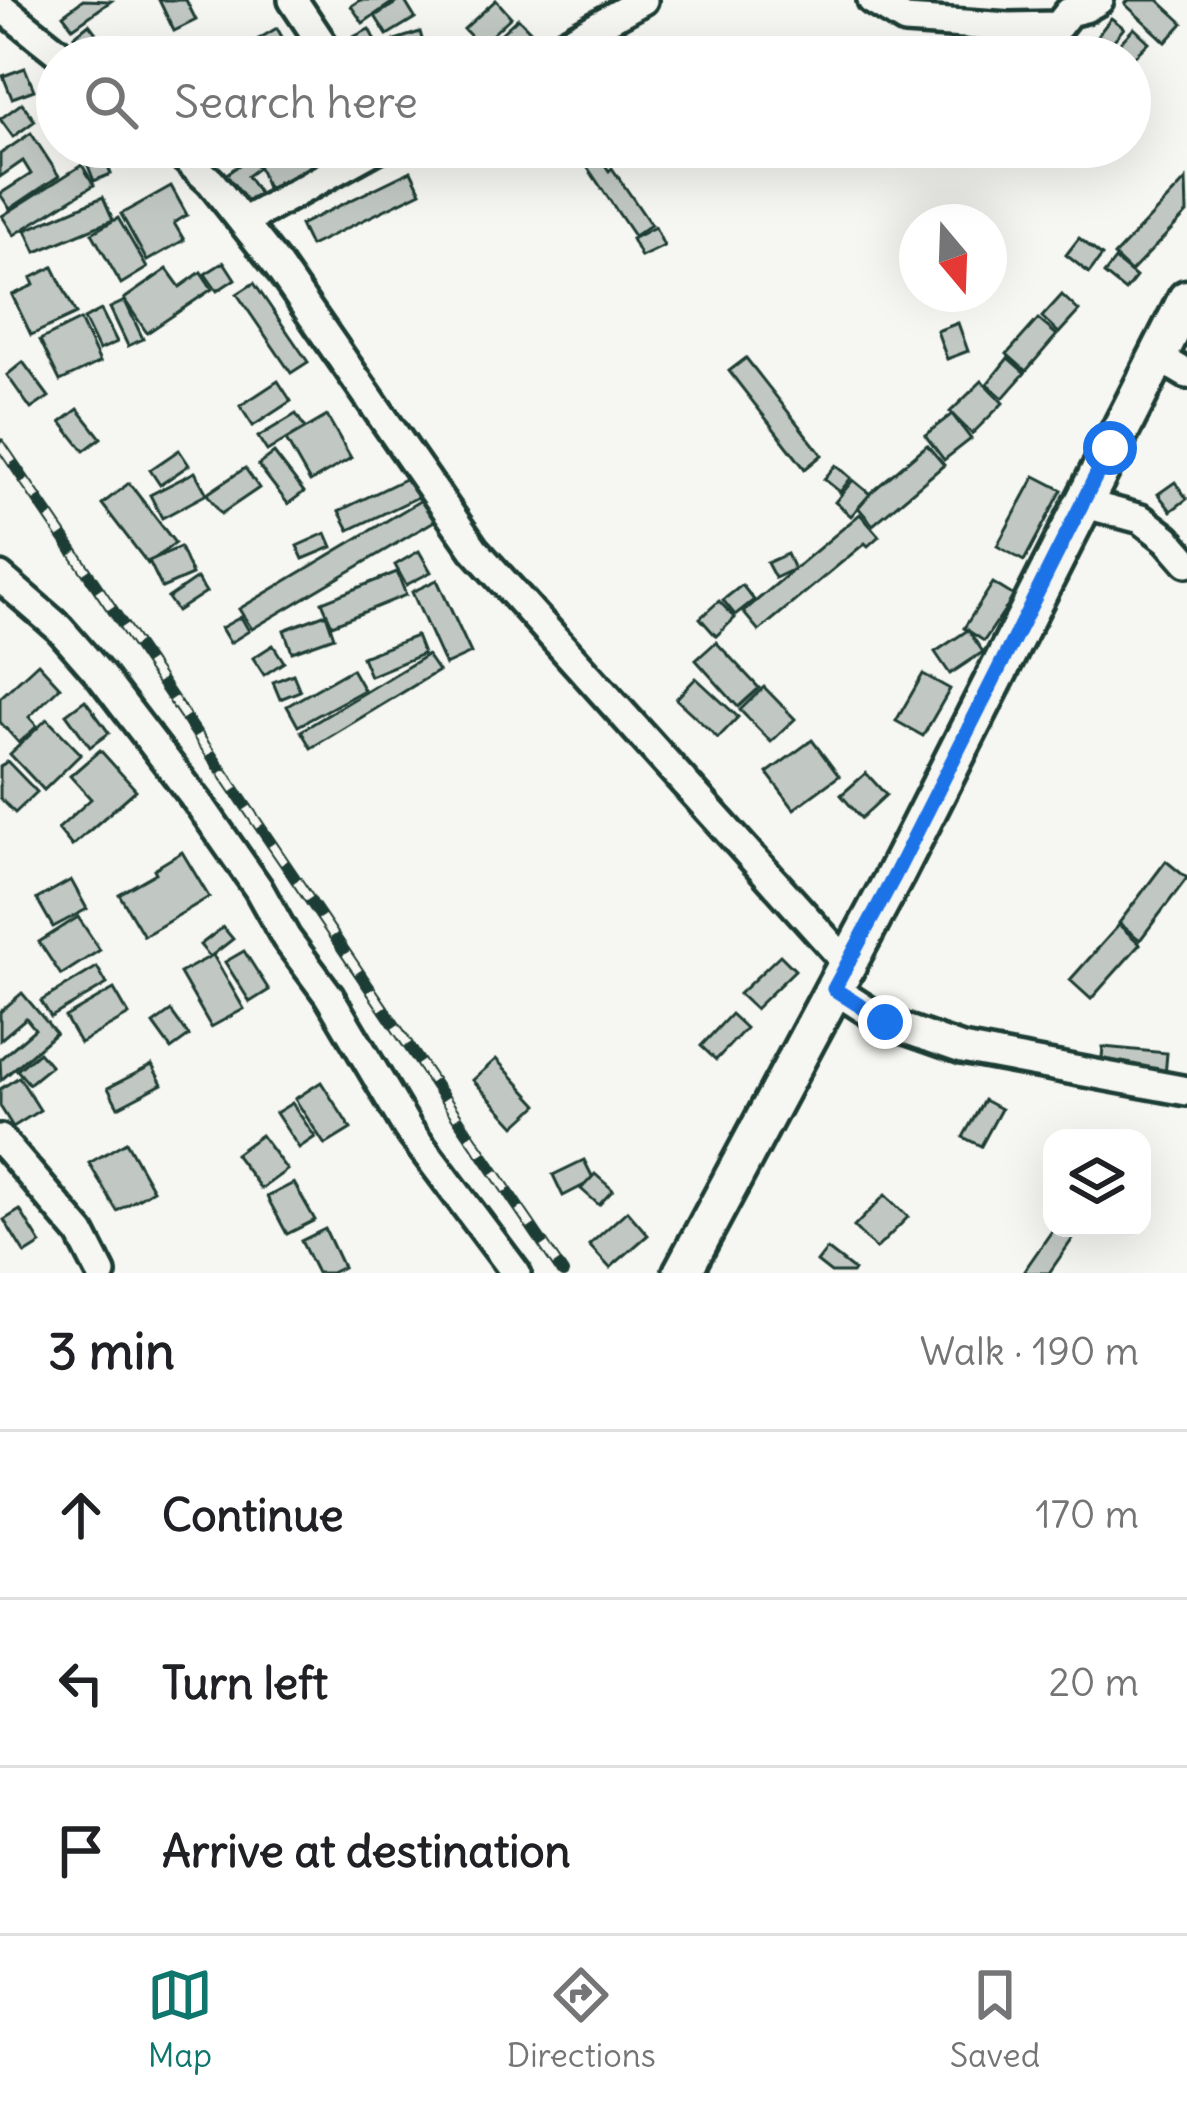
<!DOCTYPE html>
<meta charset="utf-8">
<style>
body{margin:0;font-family:Delius,sans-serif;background:#f6f6f6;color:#202124}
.controls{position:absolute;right:36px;bottom:36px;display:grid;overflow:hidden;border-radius:24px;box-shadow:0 12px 48px #0002}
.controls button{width:108px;height:108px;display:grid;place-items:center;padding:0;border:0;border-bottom:3px solid #e0e0e0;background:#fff;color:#202124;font:60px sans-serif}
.compass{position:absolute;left:899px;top:204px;width:108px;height:108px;border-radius:50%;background:#fff;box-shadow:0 12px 48px #0002;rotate:161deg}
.stop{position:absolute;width:36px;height:36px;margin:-27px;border:9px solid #1a73e8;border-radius:50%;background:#fff}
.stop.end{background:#1a73e8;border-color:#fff;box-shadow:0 3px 12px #0008}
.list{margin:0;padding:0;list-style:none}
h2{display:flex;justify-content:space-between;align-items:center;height:156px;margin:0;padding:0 48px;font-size:51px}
h2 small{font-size:39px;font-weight:400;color:#757577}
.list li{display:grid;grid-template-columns:78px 1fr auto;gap:36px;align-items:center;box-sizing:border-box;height:168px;padding:0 48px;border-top:3px solid #e0e0e0}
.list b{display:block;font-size:45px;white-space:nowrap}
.list em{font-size:39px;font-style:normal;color:#757577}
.icon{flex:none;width:66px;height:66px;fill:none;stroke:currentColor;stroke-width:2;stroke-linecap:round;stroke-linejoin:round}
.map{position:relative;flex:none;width:1187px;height:1273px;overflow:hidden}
.search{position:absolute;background:#fff;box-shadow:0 12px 48px #0002;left:36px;right:36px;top:36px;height:132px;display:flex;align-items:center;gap:30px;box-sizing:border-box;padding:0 42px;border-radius:66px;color:#757577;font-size:45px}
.sheet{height:660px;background:#fff}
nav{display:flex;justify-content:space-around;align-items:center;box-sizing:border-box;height:168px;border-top:3px solid #e0e0e0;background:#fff;font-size:33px;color:#757577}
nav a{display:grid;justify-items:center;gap:6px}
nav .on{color:#0f766e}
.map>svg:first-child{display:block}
</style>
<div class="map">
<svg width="1187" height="1273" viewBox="0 0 1187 1273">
<rect width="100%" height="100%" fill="#f6f6f2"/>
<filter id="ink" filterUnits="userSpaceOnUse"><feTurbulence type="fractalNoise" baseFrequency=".00833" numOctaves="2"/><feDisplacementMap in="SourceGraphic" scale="24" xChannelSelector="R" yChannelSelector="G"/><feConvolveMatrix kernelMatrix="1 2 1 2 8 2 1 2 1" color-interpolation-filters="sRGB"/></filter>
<g filter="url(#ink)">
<g fill="#c1c8c3" stroke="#1f3d34" stroke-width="3">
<polygon points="83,0 111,1 73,28 63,15"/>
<polygon points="159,0 186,0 196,20 174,31"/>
<polygon points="360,0 396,0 363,23 351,6"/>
<polygon points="401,0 404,0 415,18 387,35 375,16"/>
<polygon points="496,0 511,17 480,46 464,29"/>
<polygon points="1129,0 1158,0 1183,23 1166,42 1125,4"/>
<polygon points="518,18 539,40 524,54 518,47 507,57 488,57 482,51"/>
<polygon points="1111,18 1124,28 1100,57 1088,48"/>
<polygon points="89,24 105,45 90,57 74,36"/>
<polygon points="277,28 287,46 267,57 228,57"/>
<polygon points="1134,28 1149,42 1130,61 1130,57 1107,57"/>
<polygon points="369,29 384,57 347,57 340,44"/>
<polygon points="420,32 426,53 400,57 395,40"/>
<polygon points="25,68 34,90 12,98 3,76"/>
<polygon points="22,103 35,121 13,137 0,119"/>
<polygon points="31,133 59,176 10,209 0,194 31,174 23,161 0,177 0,154"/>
<polygon points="293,147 355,147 356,150 267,188 257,162"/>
<polygon points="593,147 609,171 612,168 651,225 634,236 579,155"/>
<polygon points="104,156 111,174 94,181 87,163"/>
<polygon points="250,157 258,168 247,176 263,199 245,212 221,178"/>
<polygon points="82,165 94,185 14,235 2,216"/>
<polygon points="411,171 421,192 310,246 300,225"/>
<polygon points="1186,180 1187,213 1131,272 1114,256"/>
<polygon points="171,186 187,215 174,223 184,240 147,261 121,214"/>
<polygon points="103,197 113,220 36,252 26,230"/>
<polygon points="118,218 147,268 121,284 92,233"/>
<polygon points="655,227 664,246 641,257 632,239"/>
<polygon points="1079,238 1102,256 1089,273 1066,255"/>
<polygon points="1115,260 1136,277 1125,291 1104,274"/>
<polygon points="224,262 235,279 217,291 205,274"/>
<polygon points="53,267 76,314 31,335 12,295 34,285 31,278"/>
<polygon points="167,269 180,287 201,272 212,289 147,333 124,299"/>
<polygon points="254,283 308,362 291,373 237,294"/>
<polygon points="1062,295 1079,311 1059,333 1042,317"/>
<polygon points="125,301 143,339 128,346 110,308"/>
<polygon points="101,310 117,342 99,350 84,319"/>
<polygon points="1038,319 1057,335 1026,371 1007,354"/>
<polygon points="80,320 100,362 60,381 40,340"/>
<polygon points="958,323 968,351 947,359 937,331"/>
<polygon points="746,358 822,455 805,469 729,371"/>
<polygon points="1008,358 1025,373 1003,398 987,384"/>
<polygon points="23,362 49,397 31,409 7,375"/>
<polygon points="278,381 291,401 253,426 240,406"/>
<polygon points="982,381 1003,403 972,434 950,412"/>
<polygon points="78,409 101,438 84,451 61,422"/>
<polygon points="296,414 305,428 267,451 258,437"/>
<polygon points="952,414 971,439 944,460 925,435"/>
<polygon points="327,416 351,458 310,482 286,440"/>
<polygon points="927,445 944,465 873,525 856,505"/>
<polygon points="179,450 189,465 160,485 150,470"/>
<polygon points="274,453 304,492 288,504 258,465"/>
<polygon points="836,465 851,478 840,492 824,479"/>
<polygon points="245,468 259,488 221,514 207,494"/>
<polygon points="195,472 207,494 162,518 150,495"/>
<polygon points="1035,476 1062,490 1024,561 997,546"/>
<polygon points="409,477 418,497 349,530 339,511"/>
<polygon points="853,480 870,494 851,516 835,502"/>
<polygon points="1175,482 1187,499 1171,511 1158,494"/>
<polygon points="129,483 175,543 148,564 102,504"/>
<polygon points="423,499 436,520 252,629 239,609"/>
<polygon points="860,514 879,536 868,546 865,543 759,631 743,612"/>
<polygon points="326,533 332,547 303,559 297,546"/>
<polygon points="180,547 192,575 162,588 149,561"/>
<polygon points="419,551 431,572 406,585 395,565"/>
<polygon points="787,554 794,569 775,578 767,563"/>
<polygon points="397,572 406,595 332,625 322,602"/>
<polygon points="197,578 206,592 177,611 168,598"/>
<polygon points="437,580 471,653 445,665 412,592"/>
<polygon points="993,583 1014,596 984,641 964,628"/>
<polygon points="742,585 754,600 735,615 723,600"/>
<polygon points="719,601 735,618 716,636 700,618"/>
<polygon points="326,614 334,637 292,652 284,630"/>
<polygon points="241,617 249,631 230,643 221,628"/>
<polygon points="968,630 983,652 950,674 935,652"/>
<polygon points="416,636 423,654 370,676 362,657"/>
<polygon points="716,642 759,688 738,707 696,660"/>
<polygon points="273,645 284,662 264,675 253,658"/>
<polygon points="427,655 438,671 311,748 301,731"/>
<polygon points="38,663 60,687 29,717 37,726 19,743 0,722 0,698"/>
<polygon points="352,669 364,690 298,726 287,706"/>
<polygon points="293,674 300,691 280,699 273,682"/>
<polygon points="923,674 950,689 923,736 896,721"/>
<polygon points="696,678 738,717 718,738 676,699"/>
<polygon points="764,687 795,719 771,742 740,710"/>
<polygon points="85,700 109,733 90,747 66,714"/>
<polygon points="47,719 81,754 44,790 10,754"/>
<polygon points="812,740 839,776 794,809 767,773"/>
<polygon points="100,750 136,790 72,846 58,829 91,799 70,776"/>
<polygon points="7,761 37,792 15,813 0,798 0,767"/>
<polygon points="866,773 886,795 861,818 841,795"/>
<polygon points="182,852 209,897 144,936 119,894 156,873 154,869"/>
<polygon points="1166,861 1187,878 1140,940 1119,923"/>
<polygon points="71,880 87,909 53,927 37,899"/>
<polygon points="78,917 100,950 61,975 39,942"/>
<polygon points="1119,925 1140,944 1091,999 1070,980"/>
<polygon points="223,927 233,939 210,957 200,945"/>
<polygon points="244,951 269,990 250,1002 225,962"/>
<polygon points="213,955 244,1009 211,1027 180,973"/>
<polygon points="780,955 795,970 755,1009 739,994"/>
<polygon points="97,967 107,984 51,1017 41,1001"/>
<polygon points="114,989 129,1015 80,1043 65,1017"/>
<polygon points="22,993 56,1033 1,1080 0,1059 35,1029 26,1018 0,1040 0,1012"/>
<polygon points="171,1011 189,1036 171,1049 153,1024"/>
<polygon points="731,1014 746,1028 716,1060 701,1046"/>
<polygon points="1103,1047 1167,1053 1165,1076 1101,1069"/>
<polygon points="39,1052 51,1066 29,1084 17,1070"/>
<polygon points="496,1059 538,1105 515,1126 473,1080"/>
<polygon points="152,1065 162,1084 118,1107 108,1088"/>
<polygon points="19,1077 40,1110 13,1127 0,1106 0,1089"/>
<polygon points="321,1082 351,1129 325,1145 295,1099"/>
<polygon points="984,1100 1001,1109 981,1146 963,1137"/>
<polygon points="292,1103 315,1137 299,1148 276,1113"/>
<polygon points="261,1135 287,1170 261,1189 235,1154"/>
<polygon points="126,1142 153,1190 117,1211 89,1163"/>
<polygon points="584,1160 594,1180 563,1196 553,1175"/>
<polygon points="595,1174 613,1190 599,1205 581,1189"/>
<polygon points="294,1183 315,1220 287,1234 267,1197"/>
<polygon points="885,1195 908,1217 876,1249 854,1227"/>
<polygon points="20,1210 41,1244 25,1254 4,1220"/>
<polygon points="627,1211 648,1235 610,1268 589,1245"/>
<polygon points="1054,1228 1066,1228 1076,1234 1049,1273 1026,1273 1024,1271"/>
<polygon points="325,1229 343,1267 331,1273 317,1273 301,1241"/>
<polygon points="827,1249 854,1270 852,1273 831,1273 817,1262"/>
</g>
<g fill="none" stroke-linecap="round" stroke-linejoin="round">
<defs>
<g id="street">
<polyline points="293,0 331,57"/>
<polyline points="872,0 905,20 1009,27 1058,26 1069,12 1085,8 1099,0"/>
<polyline points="0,6 64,57"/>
<polyline points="541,57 643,0"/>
<polyline points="173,147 211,182 277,265 474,549 847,963"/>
<polyline points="243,222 379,147"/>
<polyline points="1157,356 1187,374"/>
<polyline points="1082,503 1141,519 1167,539 1187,562"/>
<polyline points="0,577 59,628 101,676 200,805 258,888 286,938 329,996 408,1129 516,1273"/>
<polyline points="834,989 885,1022 962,1049 1187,1091"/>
<polyline points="0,1139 81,1234 101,1273"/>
</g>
<polyline id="secondary" points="682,1273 895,875 1187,299"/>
</defs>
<use href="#street" stroke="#1f3d34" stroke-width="36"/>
<use href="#secondary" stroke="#1f3d34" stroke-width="45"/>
<use href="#street" stroke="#f6f6f2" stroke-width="27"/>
<use href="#secondary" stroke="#f6f6f2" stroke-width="36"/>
<defs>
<polyline id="rail" points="0,444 563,1273"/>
</defs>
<use href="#rail" stroke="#1f3d34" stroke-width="12"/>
<use href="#rail" stroke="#f6f6f2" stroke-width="8" stroke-dasharray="22" stroke-linecap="butt"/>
</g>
</g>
<g fill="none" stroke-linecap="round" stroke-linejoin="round" filter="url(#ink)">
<polyline stroke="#1a73e8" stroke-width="15" points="885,1022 834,989 895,875 1110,448"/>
</g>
</svg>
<div class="controls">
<button><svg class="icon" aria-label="layers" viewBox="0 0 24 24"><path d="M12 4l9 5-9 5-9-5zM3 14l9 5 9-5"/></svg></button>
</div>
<svg class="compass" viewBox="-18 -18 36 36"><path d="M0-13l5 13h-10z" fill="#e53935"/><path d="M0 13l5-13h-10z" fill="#757577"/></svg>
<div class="stop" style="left:1110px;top:448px"></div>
<div class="stop end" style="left:885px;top:1022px"></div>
<div class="search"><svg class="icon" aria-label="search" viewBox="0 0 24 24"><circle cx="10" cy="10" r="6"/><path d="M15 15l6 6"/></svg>Search here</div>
</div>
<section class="sheet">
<h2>3 min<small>Walk · 190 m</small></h2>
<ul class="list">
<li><svg class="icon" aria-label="ahead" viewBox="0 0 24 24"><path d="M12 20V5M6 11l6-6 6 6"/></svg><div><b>Continue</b></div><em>170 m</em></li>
<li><svg class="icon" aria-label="left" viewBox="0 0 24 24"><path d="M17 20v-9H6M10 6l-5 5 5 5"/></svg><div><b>Turn left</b></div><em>20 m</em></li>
<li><svg class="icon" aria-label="arrive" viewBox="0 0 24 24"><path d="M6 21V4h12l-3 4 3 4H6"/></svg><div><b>Arrive at destination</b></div></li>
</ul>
</section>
<nav>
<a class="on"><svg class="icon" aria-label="map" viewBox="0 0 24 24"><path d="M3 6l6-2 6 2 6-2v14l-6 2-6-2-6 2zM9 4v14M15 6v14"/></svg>Map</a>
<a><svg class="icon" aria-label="directions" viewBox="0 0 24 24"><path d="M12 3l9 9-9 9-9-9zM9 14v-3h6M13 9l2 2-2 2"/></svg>Directions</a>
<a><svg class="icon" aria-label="saved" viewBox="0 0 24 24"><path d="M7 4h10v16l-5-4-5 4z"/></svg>Saved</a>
</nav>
